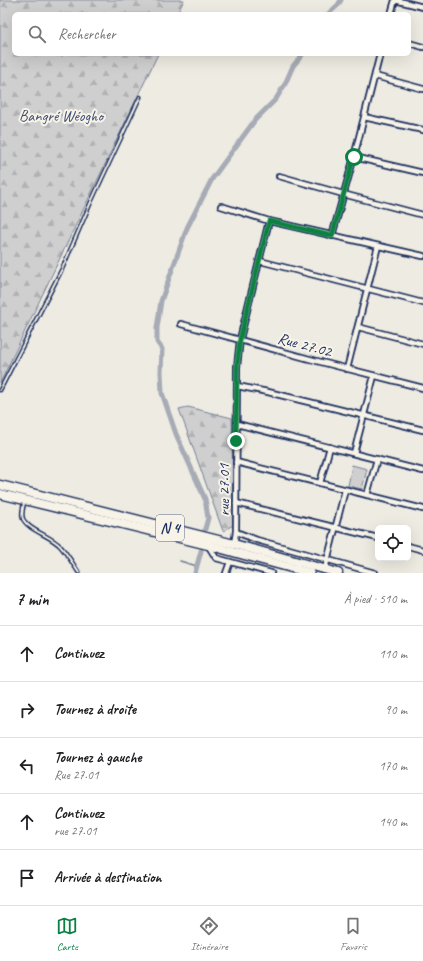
<!DOCTYPE html>
<html lang="fr">
<meta charset="utf-8">
<style>
body{margin:0;font-family:Caveat,sans-serif;background:#f6f6f6;color:#202124}
.controls{position:absolute;right:12px;bottom:12px;display:grid;overflow:hidden;border-radius:6px;box-shadow:0 4px 16px #0002}
.controls button{width:36px;height:36px;display:grid;place-items:center;padding:0;border:0;border-bottom:1px solid #e0e0e0;background:#fff;color:#202124;font:20px sans-serif}
.stop{position:absolute;width:12px;height:12px;margin:-9px;border:3px solid #0b8043;border-radius:50%;background:#fff}
.stop.end{background:#0b8043;border-color:#fff;box-shadow:0 1px 4px #0008}
.list{margin:0;padding:0;list-style:none}
h2{display:flex;justify-content:space-between;align-items:center;height:52px;margin:0;padding:0 16px;font-size:17px}
h2 small{font-size:13px;font-weight:400;color:#757577}
.list li{display:grid;grid-template-columns:26px 1fr auto;gap:12px;align-items:center;box-sizing:border-box;height:56px;padding:0 16px;border-top:1px solid #e0e0e0}
.list b{display:block;font-size:15px;white-space:nowrap}
.list p{margin:0;font-size:13px;white-space:nowrap;color:#757577}
.list em{font-size:13px;font-style:normal;color:#757577}
.icon{flex:none;width:22px;height:22px;fill:none;stroke:currentColor;stroke-width:2;stroke-linecap:round;stroke-linejoin:round}
.map{position:relative;flex:none;width:423px;height:573px;overflow:hidden}
.search{position:absolute;background:#fff;box-shadow:0 4px 16px #0002;left:12px;right:12px;top:12px;height:44px;display:flex;align-items:center;gap:10px;box-sizing:border-box;padding:0 14px;border-radius:6px;color:#757577;font-size:15px}
.sheet{height:332px;background:#fff}
nav{display:flex;justify-content:space-around;align-items:center;box-sizing:border-box;height:56px;border-top:1px solid #e0e0e0;background:#fff;font-size:11px;color:#757577}
nav a{display:grid;justify-items:center;gap:2px}
nav .on{color:#0b8043}
.map>svg:first-child{display:block}
</style>
<div class="map">
<svg width="423" height="573" viewBox="0 0 423 573">
<defs>
<pattern id="forest-firs" width="22" height="20" patternUnits="userSpaceOnUse"><rect width="22" height="20" fill="#cfcfcf"/><path d="M5 1l3.5 6h-7zM16 11l3.5 6h-7z" fill="#b1b2b4"/></pattern>
</defs>
<rect width="100%" height="100%" fill="#eeebe2"/>
<filter id="ink" filterUnits="userSpaceOnUse"><feTurbulence type="fractalNoise" baseFrequency=".025" numOctaves="2"/><feDisplacementMap in="SourceGraphic" scale="8" xChannelSelector="R" yChannelSelector="G"/><feConvolveMatrix kernelMatrix="1 2 1 2 8 2 1 2 1" color-interpolation-filters="sRGB"/></filter>
<g filter="url(#ink)">
<g fill="url(#forest-firs)" stroke="#757f96">
<polygon points="0,0 184,0 177,14 14,14 14,54 158,54 0,383"/>
<polygon points="188,407 232,418 233,525 223,531 179,409"/>
</g>
<polygon fill="#cfcfcf" stroke="#757f96" points="352,465 367,469 362,489 348,486"/>
<g fill="none" stroke-linecap="round" stroke-linejoin="round">
<polyline stroke="#6e7992" stroke-width="1.5" points="180,561 197,566"/>
<g stroke="#a6abb5" stroke-width="5">
<polyline points="328,14 338,5 341,0"/>
<polyline points="205,529 208,518 205,499 176,434 162,393 161,372 162,349 157,342 157,328 161,301 187,228 212,179 255,120 276,99 285,84 293,66 303,54"/>
<polyline points="195,573 201,551"/>
</g>
<defs>
<g id="lane">
<polyline points="0,390 62,269 91,202 140,97"/>
<path d="M24,503C23,508 21,514 23,519C29,531 52,536 61,547C68,555 73,564 79,573"/>
</g>
<g id="street">
<polyline points="391,14 395,0 423,7"/>
<polyline points="409,43 423,47"/>
<polyline points="375,76 423,89"/>
<polyline points="364,117 423,130"/>
<polyline points="354,157 423,173"/>
<polyline points="279,176 343,194 423,215"/>
<polyline points="221,206 269,221 423,256"/>
<polyline points="332,236 354,157 380,54"/>
<polyline points="260,261 423,303"/>
<polyline points="181,324 317,361 423,388"/>
<polyline points="358,327 423,344"/>
<polyline points="347,369 378,246"/>
<polyline points="237,386 268,392 423,430"/>
<polyline points="237,424 423,471"/>
<polyline points="354,453 374,376"/>
<polyline points="236,462 423,509"/>
<polyline points="320,483 330,447"/>
<polyline points="367,495 377,459"/>
<polyline points="236,503 378,538"/>
<polyline points="236,532 257,540 375,573"/>
<polyline points="234,544 236,532 237,367 240,339 269,221"/>
<polyline points="208,545 216,558 271,573"/>
<polyline points="408,546 423,550"/>
<polyline points="325,569 345,490"/>
<polyline points="226,573 230,562"/>
</g>
<g id="highway">
<polyline points="0,485 234,544 338,573"/>
<polyline points="0,494 208,545 310,573"/>
</g>
</defs>
<use href="#lane" stroke="#1b2f5e" stroke-width="5"/>
<use href="#street" stroke="#1b2f5e" stroke-width="8"/>
<use href="#highway" stroke="#1b2f5e" stroke-width="11"/>
<use href="#lane" stroke="#f7f3e8" stroke-width="2"/>
<use href="#street" stroke="#f7f3e8" stroke-width="4.5"/>
<use href="#highway" stroke="#f7f3e8" stroke-width="8"/>
</g>
</g>
<g fill="none" stroke-linecap="round" stroke-linejoin="round" filter="url(#ink)">
<polyline stroke="#0b8043" stroke-width="5" points="236,441 237,367 240,339 269,221 332,236 354,157"/>
</g>
<g text-anchor="middle" stroke-width="4" stroke-linejoin="round" paint-order="stroke">
<rect fill="#f7f3e8" stroke="#5d6a87" stroke-width="1" x="156" y="515" width="28" height="26" rx="3"/>
<g font-size="15" font-weight="bold" fill="#1b2f5e">
<text x="170" y="533">N 4</text>
</g>
<g font-size="16" fill="#3f4f75" stroke="#f7f3e8">
<text x="61" y="121">Bangré Wéogho</text>
</g>
<g font-size="16" fill="#1b2f5e" stroke="#f7f3e8">
<text transform="translate(305 344) rotate(15)" y="6">Rue 27.02</text>
<text transform="translate(223 490) rotate(-90)" y="6">rue 27.01</text>
</g>
</g>
</svg>
<div class="controls">
<button><svg class="icon" aria-label="locate" viewBox="0 0 24 24"><circle cx="12" cy="12" r="6"/><path d="M12 2v4M12 18v4M2 12h4M18 12h4"/></svg></button>
</div>
<div class="stop" style="left:354px;top:157px"></div>
<div class="stop end" style="left:236px;top:441px"></div>
<div class="search"><svg class="icon" aria-label="search" viewBox="0 0 24 24"><circle cx="10" cy="10" r="6"/><path d="M15 15l6 6"/></svg>Rechercher</div>
</div>
<section class="sheet">
<h2>7 min<small>À pied · 510 m</small></h2>
<ul class="list">
<li><svg class="icon" aria-label="ahead" viewBox="0 0 24 24"><path d="M12 20V5M6 11l6-6 6 6"/></svg><div><b>Continuez</b></div><em>110 m</em></li>
<li><svg class="icon" aria-label="right" viewBox="0 0 24 24"><path d="M7 20v-9h11M14 6l5 5-5 5"/></svg><div><b>Tournez à droite</b></div><em>90 m</em></li>
<li><svg class="icon" aria-label="left" viewBox="0 0 24 24"><path d="M17 20v-9H6M10 6l-5 5 5 5"/></svg><div><b>Tournez à gauche</b><p>Rue 27.01</p></div><em>170 m</em></li>
<li><svg class="icon" aria-label="ahead" viewBox="0 0 24 24"><path d="M12 20V5M6 11l6-6 6 6"/></svg><div><b>Continuez</b><p>rue 27.01</p></div><em>140 m</em></li>
<li><svg class="icon" aria-label="arrive" viewBox="0 0 24 24"><path d="M6 21V4h12l-3 4 3 4H6"/></svg><div><b>Arrivée à destination</b></div></li>
</ul>
</section>
<nav>
<a class="on"><svg class="icon" aria-label="map" viewBox="0 0 24 24"><path d="M3 6l6-2 6 2 6-2v14l-6 2-6-2-6 2zM9 4v14M15 6v14"/></svg>Carte</a>
<a><svg class="icon" aria-label="directions" viewBox="0 0 24 24"><path d="M12 3l9 9-9 9-9-9zM9 14v-3h6M13 9l2 2-2 2"/></svg>Itinéraire</a>
<a><svg class="icon" aria-label="saved" viewBox="0 0 24 24"><path d="M7 4h10v16l-5-4-5 4z"/></svg>Favoris</a>
</nav>
